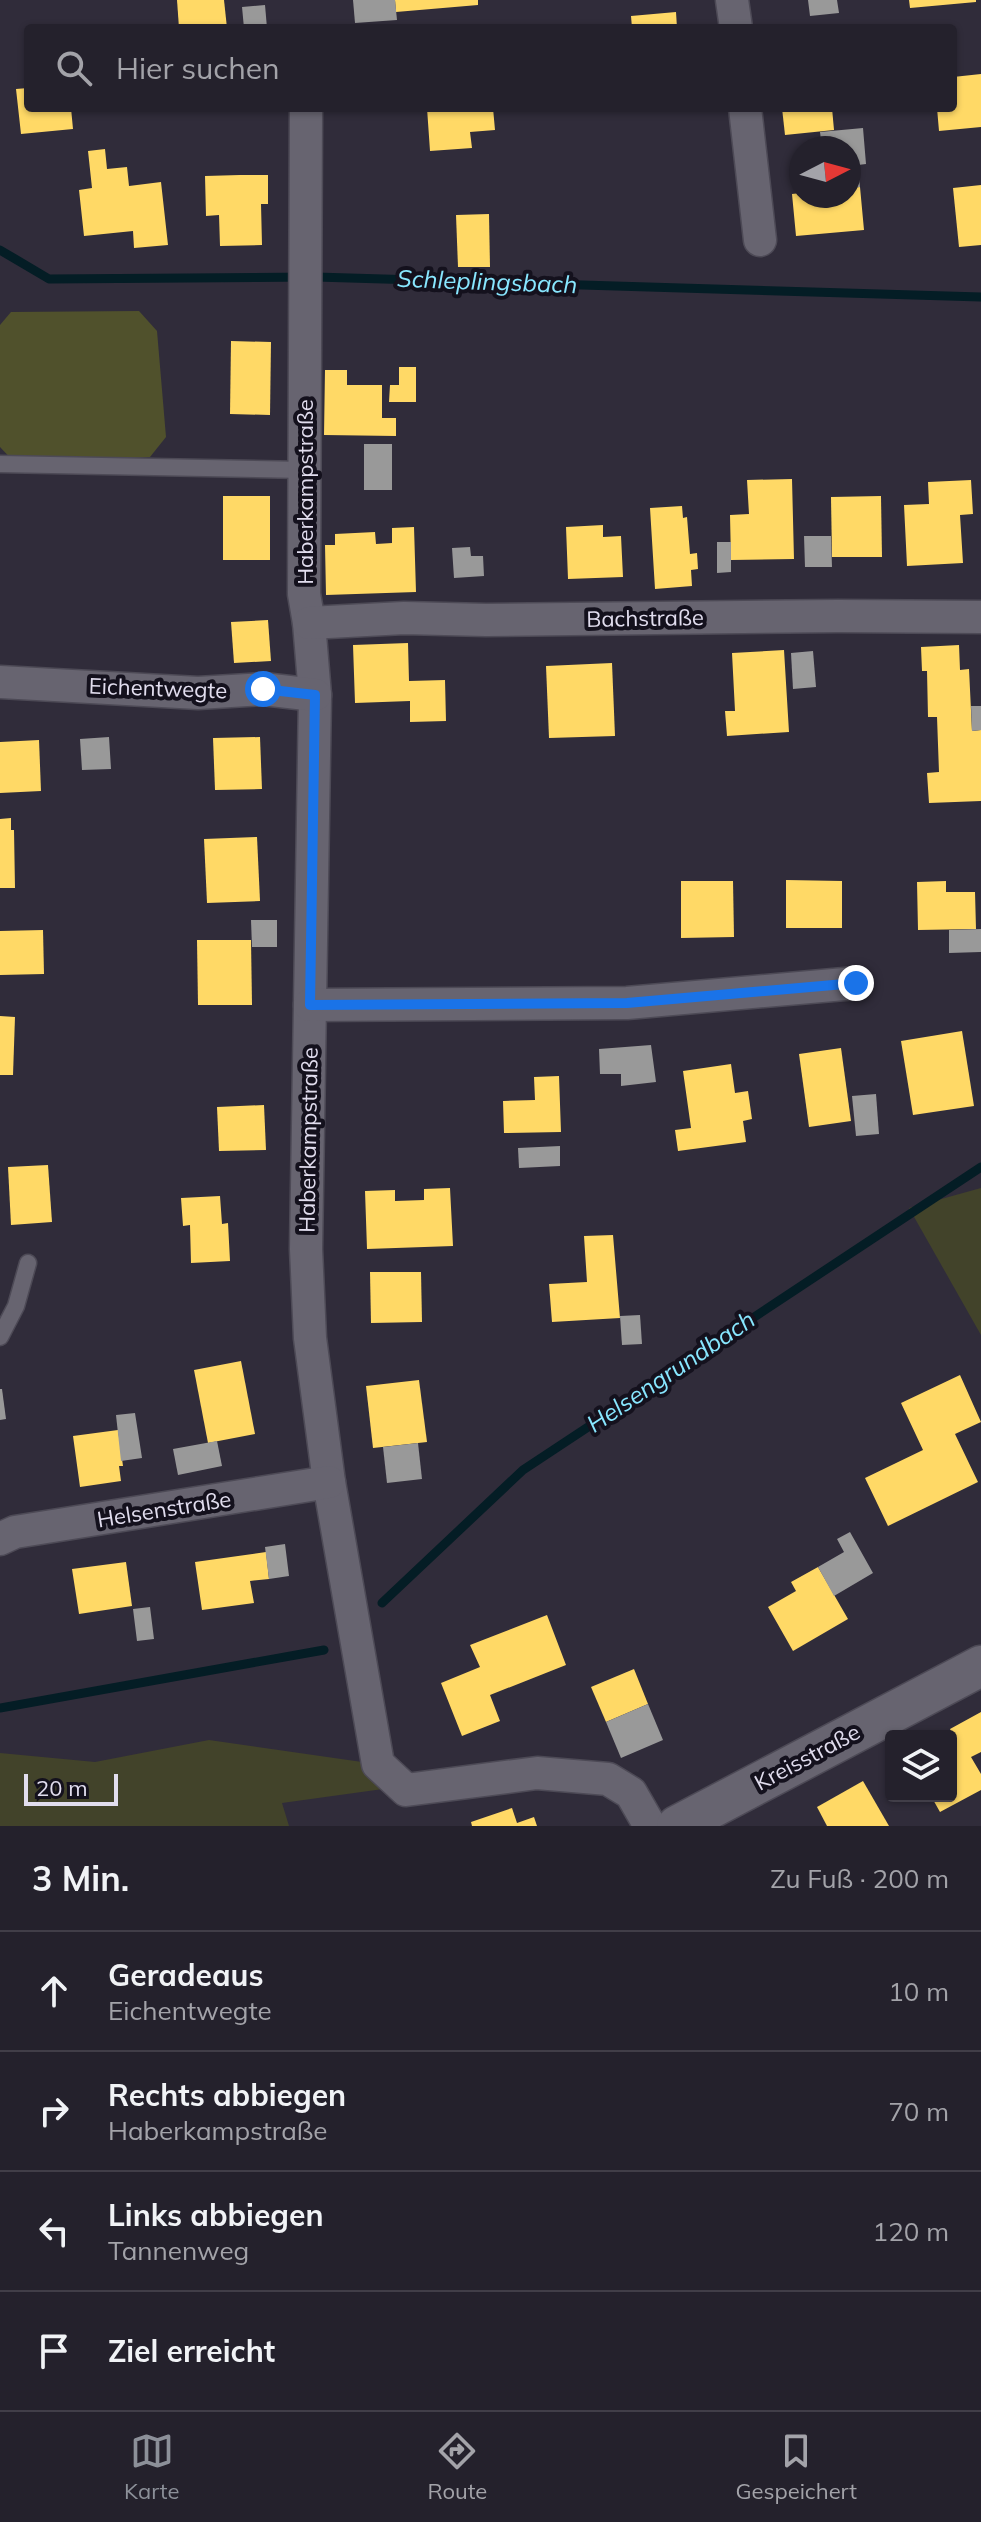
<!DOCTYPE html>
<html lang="de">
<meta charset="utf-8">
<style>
body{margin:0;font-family:Mulish,sans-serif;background:#2c2934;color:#f1f3f6}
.controls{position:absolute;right:24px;bottom:24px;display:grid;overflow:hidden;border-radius:8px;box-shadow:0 2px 6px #0004}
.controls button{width:72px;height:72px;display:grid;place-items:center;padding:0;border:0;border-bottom:2px solid #413e48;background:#24212c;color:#f1f3f6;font:40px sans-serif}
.compass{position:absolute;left:789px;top:136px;width:72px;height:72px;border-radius:50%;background:#24212c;box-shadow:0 2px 6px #0004;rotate:84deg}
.scale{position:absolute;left:24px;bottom:20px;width:94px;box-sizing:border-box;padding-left:8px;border:4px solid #e1ddee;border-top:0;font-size:22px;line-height:28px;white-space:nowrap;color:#e1ddee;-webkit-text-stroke:6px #14111d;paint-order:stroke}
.stop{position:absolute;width:24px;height:24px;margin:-18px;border:6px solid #1a73e8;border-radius:50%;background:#fff}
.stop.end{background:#1a73e8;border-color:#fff;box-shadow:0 2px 8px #0008}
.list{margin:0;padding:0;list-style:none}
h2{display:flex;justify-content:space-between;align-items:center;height:104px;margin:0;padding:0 32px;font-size:34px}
h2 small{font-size:26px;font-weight:400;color:#a3a3a9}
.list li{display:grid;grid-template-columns:52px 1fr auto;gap:24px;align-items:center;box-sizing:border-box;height:120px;padding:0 32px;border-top:2px solid #413e48}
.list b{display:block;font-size:30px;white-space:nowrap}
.list p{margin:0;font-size:26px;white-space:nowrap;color:#a3a3a9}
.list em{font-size:26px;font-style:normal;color:#a3a3a9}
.icon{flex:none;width:44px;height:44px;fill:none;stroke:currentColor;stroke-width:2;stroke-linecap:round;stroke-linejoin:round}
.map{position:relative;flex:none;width:981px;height:1826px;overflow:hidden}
.search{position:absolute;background:#24212c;box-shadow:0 2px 6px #0004;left:24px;right:24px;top:24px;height:88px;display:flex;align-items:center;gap:20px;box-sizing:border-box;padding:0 28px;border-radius:8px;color:#a3a3a9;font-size:30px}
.sheet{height:584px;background:#24212c}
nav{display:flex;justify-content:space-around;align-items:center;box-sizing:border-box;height:112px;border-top:2px solid #413e48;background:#24212c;font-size:22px;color:#a3a3a9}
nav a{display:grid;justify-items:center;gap:4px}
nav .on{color:#8c9099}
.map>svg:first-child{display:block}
</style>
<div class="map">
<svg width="981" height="1826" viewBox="0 0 981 1826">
<rect width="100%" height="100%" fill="#302c3a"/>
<g fill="#42432a">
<polygon points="981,1188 981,1335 909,1208"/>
<polygon points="209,1740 362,1762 383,1789 282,1803 289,1826 0,1826 0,1753 95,1762"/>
</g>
<polygon fill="#50512c" points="139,311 157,331 166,437 150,457 17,465 0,447 0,325 11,312"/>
<g fill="#ffd966">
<polygon points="177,0 224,0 227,28 179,28"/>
<polygon points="395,0 478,0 478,5 396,12"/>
<polygon points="909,0 976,0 976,2 910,8"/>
<polygon points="676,12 677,28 632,28 631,16"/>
<polygon points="981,74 981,127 939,131 937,108 953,108 953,77"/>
<polygon points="28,88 28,108 71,108 73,129 21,134 16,89"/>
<polygon points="427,108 493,108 495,130 470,132 472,148 430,151"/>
<polygon points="782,108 832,108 834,130 785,135"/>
<polygon points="105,149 107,169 127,167 129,186 161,182 168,245 134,248 133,231 84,236 79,190 92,188 88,151"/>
<polygon points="240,175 268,175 268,204 261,204 262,245 220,246 219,215 206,216 205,176"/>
<polygon points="981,185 981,245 959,247 953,188"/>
<polygon points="860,187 864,230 796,236 792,194 801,193 801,196 849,196 849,188"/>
<polygon points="489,214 490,267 458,267 456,215"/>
<polygon points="231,341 271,342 270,415 230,414"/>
<polygon points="399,367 416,367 416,402 389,402 390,385 399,385"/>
<polygon points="325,370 347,370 347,385 382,385 382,418 396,418 396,436 324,435"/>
<polygon points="792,479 794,559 731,560 730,515 749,514 747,480"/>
<polygon points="971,480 973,514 960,515 963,563 907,566 904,505 929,504 928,482"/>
<rect x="223" y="496" width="47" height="64"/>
<polygon points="881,496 882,557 832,557 831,497"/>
<polygon points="682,506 683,518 687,517 690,554 697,553 698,569 691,570 692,586 655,589 650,508"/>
<polygon points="603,525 603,537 621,536 623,577 568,579 566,527"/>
<polygon points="414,527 416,592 326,595 325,545 335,545 335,534 375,532 376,544 392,543 392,528"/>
<polygon points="268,620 271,661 234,663 231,622"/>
<polygon points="408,643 409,681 445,680 446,721 410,722 410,701 355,703 353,645"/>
<polygon points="959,645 960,670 969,669 972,731 981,730 981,801 929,803 927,773 939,772 937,717 928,717 927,671 922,671 921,647"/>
<polygon points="784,650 789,732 727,736 725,711 735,711 732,653"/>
<polygon points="612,663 615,736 549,738 546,666"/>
<polygon points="260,737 262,789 215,790 213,738"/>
<polygon points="39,740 41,791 0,793 0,742"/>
<polygon points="11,818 11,830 14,830 15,888 0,888 0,819"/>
<polygon points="257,837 260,901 207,903 204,839"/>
<polygon points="786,880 842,881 842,928 786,928"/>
<polygon points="681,881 733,881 734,937 681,938"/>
<polygon points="946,881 946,892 975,892 976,929 918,930 917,882"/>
<polygon points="43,930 44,974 0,975 0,931"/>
<polygon points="197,940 251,940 252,1005 198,1005"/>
<polygon points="0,1016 15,1017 13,1075 0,1075"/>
<polygon points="962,1031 974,1106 913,1115 901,1041"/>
<polygon points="841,1048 851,1121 809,1127 799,1054"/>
<polygon points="731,1064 735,1093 748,1091 752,1119 743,1121 746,1142 678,1151 675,1130 691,1128 683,1071"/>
<polygon points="559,1076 561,1132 504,1133 503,1101 535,1100 534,1077"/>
<polygon points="264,1105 266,1150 219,1151 217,1107"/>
<polygon points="48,1165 52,1222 11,1225 8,1167"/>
<polygon points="450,1188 453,1246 367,1249 365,1191 395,1190 395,1201 424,1200 424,1189"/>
<polygon points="220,1196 222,1224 228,1223 230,1261 191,1263 190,1225 183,1226 181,1198"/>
<polygon points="613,1235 620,1318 552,1322 549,1284 587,1282 584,1236"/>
<polygon points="370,1272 421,1272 422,1322 371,1323"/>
<polygon points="241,1361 255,1434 208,1443 194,1370"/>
<polygon points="960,1375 981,1422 955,1434 978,1482 888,1526 865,1478 923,1450 901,1403"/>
<polygon points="419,1380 427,1442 373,1448 366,1386"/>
<polygon points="118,1430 123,1466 119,1466 121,1481 80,1487 73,1436"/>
<polygon points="266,1552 269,1579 250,1581 254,1603 202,1610 195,1562"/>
<polygon points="126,1562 132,1606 79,1614 72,1569"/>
<polygon points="818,1567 848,1619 793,1651 768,1607 796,1591 791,1582"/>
<polygon points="547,1615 566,1665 490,1695 500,1721 462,1736 441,1683 480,1667 470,1645"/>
<polygon points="634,1669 648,1704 606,1722 591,1687"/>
<polygon points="981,1712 981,1752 971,1757 981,1774 981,1790 940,1812 931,1796 951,1796 951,1741 955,1739 950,1729"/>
<polygon points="863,1781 889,1826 827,1826 817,1807"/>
<polygon points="512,1808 517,1823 534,1817 537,1826 472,1826 471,1822"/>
</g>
<g fill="#999">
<polygon points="353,0 395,0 397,20 355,23"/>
<polygon points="808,0 837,0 839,13 810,16"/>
<polygon points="265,5 267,28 244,28 242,7"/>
<polygon points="863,128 866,164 858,165 860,187 849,188 849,148 822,148 820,132"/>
<rect x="364" y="444" width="28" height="46"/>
<polygon points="804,536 831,536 832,567 805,567"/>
<polygon points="717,542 731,542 731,572 717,573"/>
<polygon points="470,547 471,556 483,556 484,576 454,578 452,548"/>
<polygon points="813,651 816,687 793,689 791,653"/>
<polygon points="971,706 981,706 981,730 972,731"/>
<polygon points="109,737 111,769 82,770 80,739"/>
<polygon points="251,920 277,920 277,947 252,947"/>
<polygon points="981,929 981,952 949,953 949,930"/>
<polygon points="651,1045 656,1082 621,1086 621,1074 600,1074 599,1049"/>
<polygon points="876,1094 879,1134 856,1136 852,1096"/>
<polygon points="560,1146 560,1166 519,1168 518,1148"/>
<polygon points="640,1315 642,1344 622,1345 620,1316"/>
<polygon points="0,1389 2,1389 6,1419 0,1420"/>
<polygon points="135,1413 142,1458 121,1461 116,1415"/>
<polygon points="217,1441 222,1466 178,1475 173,1449"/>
<polygon points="418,1443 422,1479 387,1483 383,1447"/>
<polygon points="850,1532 873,1573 834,1596 818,1567 844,1552 837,1539"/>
<polygon points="285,1544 289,1576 269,1579 265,1547"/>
<polygon points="150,1607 154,1639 137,1641 133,1609"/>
<polygon points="648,1704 663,1740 621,1758 606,1722"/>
</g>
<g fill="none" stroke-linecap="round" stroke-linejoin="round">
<g stroke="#041d25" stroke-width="9">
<polyline points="0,250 49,279 316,277 981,297"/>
<polyline points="382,1603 523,1470 981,1167"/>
<polyline points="0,1708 324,1650"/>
</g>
<defs>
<g id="service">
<polyline points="0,464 304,470"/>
<polyline points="0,1337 16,1306 28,1263"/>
</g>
<g id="minor">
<polyline points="732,0 736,28"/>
<polyline points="306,108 304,594 309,623 315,695 306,1249 310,1338 329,1482 378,1764 406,1790 537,1773 608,1779 631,1793 650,1826"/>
<polyline points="745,108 760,240"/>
<polyline points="309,623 404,618 486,620 838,616 981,617"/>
<polyline points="0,682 198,693 263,689 315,695"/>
<polyline points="310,1005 627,1003 856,983"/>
<polyline points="0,1539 15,1532 329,1482"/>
</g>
<polyline id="tertiary" points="677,1826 981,1666"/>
</defs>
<use href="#service" stroke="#4d4a56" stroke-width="19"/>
<use href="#minor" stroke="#4d4a56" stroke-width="35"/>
<use href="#tertiary" stroke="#4d4a56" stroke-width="43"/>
<use href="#service" stroke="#676470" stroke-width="16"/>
<use href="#minor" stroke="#676470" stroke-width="32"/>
<use href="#tertiary" stroke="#676470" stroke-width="40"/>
</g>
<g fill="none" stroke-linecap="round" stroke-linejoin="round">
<polyline stroke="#1a73e8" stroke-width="10" points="263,689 315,695 310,1005 627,1003 856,983"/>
</g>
<g text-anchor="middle" stroke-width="8" stroke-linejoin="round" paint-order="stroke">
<g font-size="22" fill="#e1ddee" stroke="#14111d">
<text transform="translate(305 492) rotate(-90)" y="8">Haberkampstraße</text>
<text transform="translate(645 618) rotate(-1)" y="8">Bachstraße</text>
<text transform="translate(158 688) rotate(2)" y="8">Eichentwegte</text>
<text transform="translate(308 1140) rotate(-89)" y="8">Haberkampstraße</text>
<text transform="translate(164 1509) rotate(-9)" y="8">Helsenstraße</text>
<text transform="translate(807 1757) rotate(-28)" y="8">Kreisstraße</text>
</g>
<g font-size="24" font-style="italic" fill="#88e7ff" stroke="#14111d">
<text transform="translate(487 282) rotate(2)" y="8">Schleplingsbach</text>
<text transform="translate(671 1372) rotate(-34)" y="8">Helsengrundbach</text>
</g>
</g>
</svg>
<div class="controls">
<button><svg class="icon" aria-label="layers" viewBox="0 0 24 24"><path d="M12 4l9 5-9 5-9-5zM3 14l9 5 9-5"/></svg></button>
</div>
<svg class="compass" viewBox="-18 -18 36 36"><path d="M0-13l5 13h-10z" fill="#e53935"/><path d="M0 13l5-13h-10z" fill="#a3a3a9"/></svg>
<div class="scale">20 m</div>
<div class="stop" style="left:263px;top:689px"></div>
<div class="stop end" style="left:856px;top:983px"></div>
<div class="search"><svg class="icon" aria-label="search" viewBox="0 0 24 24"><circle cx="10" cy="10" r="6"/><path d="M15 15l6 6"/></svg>Hier suchen</div>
</div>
<section class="sheet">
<h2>3 Min.<small>Zu Fuß · 200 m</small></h2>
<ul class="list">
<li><svg class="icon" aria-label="ahead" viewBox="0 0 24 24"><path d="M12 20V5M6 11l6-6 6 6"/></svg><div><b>Geradeaus</b><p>Eichentwegte</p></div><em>10 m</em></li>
<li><svg class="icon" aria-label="right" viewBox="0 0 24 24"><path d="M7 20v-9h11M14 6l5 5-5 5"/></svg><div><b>Rechts abbiegen</b><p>Haberkampstraße</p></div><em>70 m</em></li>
<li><svg class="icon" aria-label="left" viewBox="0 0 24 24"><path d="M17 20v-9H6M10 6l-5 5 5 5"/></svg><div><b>Links abbiegen</b><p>Tannenweg</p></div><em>120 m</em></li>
<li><svg class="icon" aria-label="arrive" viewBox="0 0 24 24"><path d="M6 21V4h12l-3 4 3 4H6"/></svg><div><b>Ziel erreicht</b></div></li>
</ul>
</section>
<nav>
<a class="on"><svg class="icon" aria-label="map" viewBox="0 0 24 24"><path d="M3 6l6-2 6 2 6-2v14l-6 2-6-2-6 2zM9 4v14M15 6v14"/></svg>Karte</a>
<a><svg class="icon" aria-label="directions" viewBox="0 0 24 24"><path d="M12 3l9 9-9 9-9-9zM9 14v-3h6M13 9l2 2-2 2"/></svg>Route</a>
<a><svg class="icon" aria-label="saved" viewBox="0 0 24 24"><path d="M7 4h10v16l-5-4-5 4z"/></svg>Gespeichert</a>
</nav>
